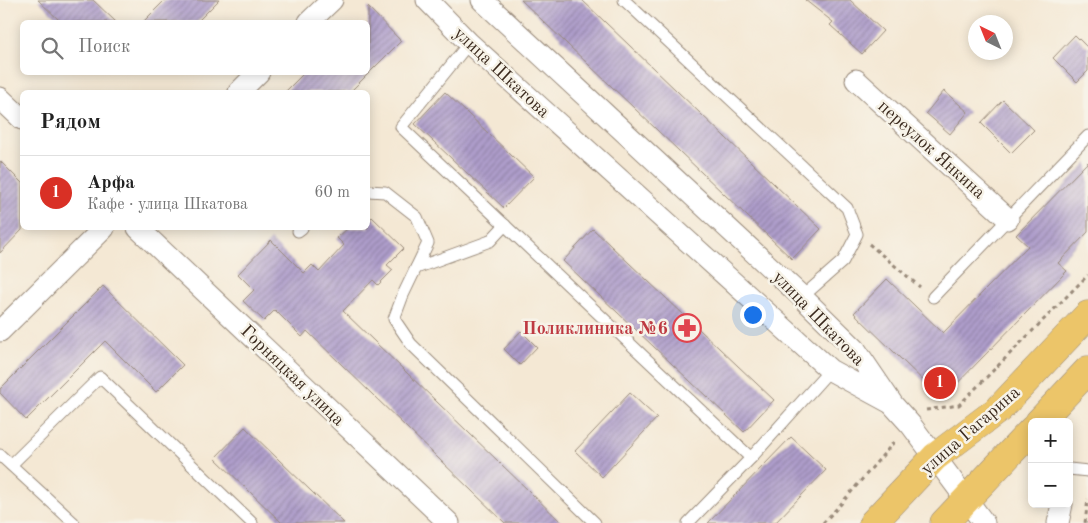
<!DOCTYPE html>
<html lang="ru">
<meta charset="utf-8">
<style>
body{margin:0;font-family:"Old Standard TT",serif;background:#f6f6f6;color:#222}
.controls{position:absolute;right:15px;bottom:15px;display:grid;overflow:hidden;border-radius:8px;box-shadow:0 2px 12px #0003}
.controls button{width:45px;height:45px;display:grid;place-items:center;padding:0;border:0;border-bottom:1px solid #e0e0e0;background:#fff;color:#222;font:25px sans-serif}
.compass{position:absolute;left:968px;top:15px;width:45px;height:45px;border-radius:50%;background:#fff;box-shadow:0 2px 12px #0003;rotate:317deg}
.you{position:absolute;left:752px;top:314px;width:18px;height:18px;margin:-12px;border:4px solid #fff;border-radius:50%;background:#1a73e8;box-shadow:0 0 0 8px #1a73e833}
.badge{display:grid;place-items:center;width:32px;height:32px;border-radius:50%;background:#d93025;color:#fff;font-size:16px;font-weight:700}
.pin{position:absolute;translate:-50% -50%;border:2px solid #fff;box-shadow:0 1px 5px #0006}
.list{margin:0;padding:0;list-style:none}
h2{display:flex;justify-content:space-between;align-items:center;height:65px;margin:0;padding:0 20px;font-size:21px}
h2 small{font-size:16px;font-weight:400;color:#767676}
.list li{display:grid;grid-template-columns:32px 1fr auto;gap:15px;align-items:center;box-sizing:border-box;height:75px;padding:0 20px;border-top:1px solid #e0e0e0}
.list b{display:block;font-size:19px;white-space:nowrap}
.list p{margin:0;font-size:16px;white-space:nowrap;color:#767676}
.list em{font-size:16px;font-style:normal;color:#767676}
.icon{flex:none;width:28px;height:28px;fill:none;stroke:currentColor;stroke-width:2;stroke-linecap:round;stroke-linejoin:round}
.map{position:relative;flex:none;width:1088px;height:523px;overflow:hidden}
.search{position:absolute;background:#fff;box-shadow:0 2px 12px #0003;left:20px;top:20px;width:350px;height:55px;display:flex;align-items:center;gap:12px;box-sizing:border-box;padding:0 18px;border-radius:8px;color:#767676;font-size:19px}
.panel{position:absolute;background:#fff;box-shadow:0 2px 12px #0003;left:20px;top:90px;width:350px;height:140px;border-radius:8px}
.map>svg:first-child{display:block}
</style>
<div class="map">
<svg width="1088" height="523" viewBox="0 0 1088 523">
<defs>
<pattern id="building-hatch" width="6" height="6" patternUnits="userSpaceOnUse" patternTransform="scale(1.25)"><rect width="6" height="6" fill="#ae9dcb"/><path d="M-1 1l2-2M0 6l6-6M5 7l2-2" fill="none" stroke="#8f80a4"/></pattern>
</defs>
<rect width="100%" height="100%" fill="#f7f3e8"/>
<filter id="ink" filterUnits="userSpaceOnUse"><feTurbulence type="fractalNoise" baseFrequency=".02" numOctaves="2"/><feDisplacementMap in="SourceGraphic" scale="10" xChannelSelector="R" yChannelSelector="G"/><feConvolveMatrix kernelMatrix="1 2 1 2 8 2 1 2 1" color-interpolation-filters="sRGB"/></filter>
<filter id="wash" filterUnits="userSpaceOnUse"><feTurbulence type="fractalNoise" baseFrequency=".0096" numOctaves="4" result="noise"/><feDisplacementMap in="SourceGraphic" scale="20" xChannelSelector="R" yChannelSelector="G"/><feGaussianBlur stdDeviation="1.12" result="paint"/><feColorMatrix in="noise" values="0 0 0 0 0 0 0 0 0 0 0 0 0 0 0 0 0 1.4 0 .05"/><feComposite in="paint" operator="in"/></filter>
<g filter="url(#wash)">
<rect width="100%" height="100%" fill="#f4e8d4"/>
<g id="blocks">
<g fill="url(#building-hatch)">
<polygon points="38,0 93,0 116,22 61,22"/>
<polygon points="165,0 219,0 197,22 143,22"/>
<polygon points="521,0 582,0 821,229 792,259"/>
<polygon points="805,0 850,0 883,31 862,54 830,25 833,22"/>
<polygon points="368,7 401,41 350,92 285,92 305,72 368,72"/>
<polygon points="1075,35 1088,48 1088,71 1077,82 1053,58"/>
<polygon points="944,91 968,112 950,134 926,113"/>
<polygon points="445,92 534,177 504,208 415,124"/>
<polygon points="1003,100 1034,130 1011,153 981,123"/>
<polygon points="0,161 22,183 22,230 0,253"/>
<polygon points="1088,162 1088,232 1058,263 1067,271 942,399 854,313 887,279 943,333 1028,246 1016,235"/>
<polygon points="372,217 404,248 387,265 393,270 378,285 373,280 343,311 562,523 505,523 307,331 302,337 275,310 264,321 243,301 254,290 238,274 271,240 304,273 312,265 319,272 344,245 337,238 348,228 368,228 368,221"/>
<polygon points="593,229 774,400 744,432 563,261"/>
<polygon points="103,286 183,365 156,392 105,341 26,420 0,393 0,389"/>
<polygon points="521,331 537,347 520,365 504,349"/>
<polygon points="630,393 657,418 602,477 575,451"/>
<polygon points="245,427 344,523 282,523 215,458"/>
<polygon points="791,437 826,470 775,523 708,523"/>
</g>
</g>
</g>
<g filter="url(#ink)">
<use href="#blocks" fill-opacity="0" stroke="#988979" stroke-width="1"/>
<g fill="none" stroke-linecap="round" stroke-linejoin="round">
<defs>
<g id="service">
<polyline points="624,0 847,208 857,234 843,261 802,297"/>
<polyline points="469,43 401,127 751,458 830,370"/>
<polyline points="368,191 385,192 417,217 428,243 403,295 394,319 411,344 595,523"/>
<polyline points="298,231 302,228"/>
<polyline points="416,268 490,241 505,225"/>
<polyline points="933,297 1088,136"/>
<polyline points="0,455 74,523"/>
<polyline points="11,465 100,377 252,523"/>
<polyline points="1069,469 1088,471"/>
<polyline points="688,523 751,458"/>
</g>
<g id="minor">
<polyline points="427,0 469,43 830,370 889,402"/>
<polyline points="482,0 802,297 855,349 893,405 911,425 984,523"/>
<polyline points="309,22 332,0"/>
<polyline points="856,80 1008,219"/>
<polyline points="239,92 259,72"/>
<polyline points="0,98 22,119"/>
<polyline points="138,228 449,523"/>
<polyline points="0,331 104,228"/>
<polyline points="1058,523 1062,504"/>
</g>
<g id="primary">
<polyline points="1039,422 1088,370"/>
<polyline points="873,523 935,457 999,409 1088,315"/>
<polyline points="944,523 1032,430"/>
</g>
</defs>
<use href="#service" stroke="#988979" stroke-width="13"/>
<use href="#minor" stroke="#988979" stroke-width="23"/>
<use href="#primary" stroke="#988979" stroke-width="29"/>
<g stroke="#988979" stroke-width="3" stroke-dasharray="4 4" stroke-linecap="butt">
<polyline points="869,244 920,287"/>
<polyline points="926,410 959,405 1088,275"/>
<polyline points="823,523 840,505 894,442"/>
<polyline points="1085,523 1088,499"/>
</g>
<use href="#service" stroke="#fff" stroke-width="11"/>
<use href="#minor" stroke="#fff" stroke-width="21"/>
<use href="#primary" stroke="#ecc569" stroke-width="28"/>
</g>
</g>
<defs>
<symbol id="pharmacy-ring" viewBox="-11 -11 22 22"><circle r="9.5" fill="#f7f3e8" stroke="#e0444e" stroke-width="1.5"/><path d="M-2-6h4v4h4v4h-4v4h-4v-4h-4v-4h4Z" fill="#e0444e"/></symbol>
</defs>
<g fill-rule="evenodd">
<use href="#pharmacy-ring" x="671" y="312" width="32" height="32"/>
</g>
<g text-anchor="middle" stroke-width="5" stroke-linejoin="round" paint-order="stroke">
<g font-size="18" fill="#3b2a1e" stroke="#f7f3e8">
<text transform="translate(502 72) rotate(43)" y="6">улица Шкатова</text>
<text transform="translate(932 149) rotate(42)" y="6">переулок Янкина</text>
<text transform="translate(819 318) rotate(46)" y="6">улица Шкатова</text>
<text transform="translate(293 375) rotate(44)" y="6">Горняцкая улица</text>
<text transform="translate(970 430) rotate(-41)" y="6">улица Гагарина</text>
</g>
<g font-size="18" font-weight="bold" fill="#be3a42" stroke="#f7f3e8" text-anchor="end">
<text x="668" y="334">Поликлиника №6</text>
</g>
</g>
</svg>
<div class="controls">
<button>+</button>
<button>−</button>
</div>
<svg class="compass" viewBox="-18 -18 36 36"><path d="M0-13l5 13h-10z" fill="#e53935"/><path d="M0 13l5-13h-10z" fill="#767676"/></svg>
<div class="you"></div>
<div class="pin badge" style="left:940px;top:383px">1</div>
<div class="search"><svg class="icon" aria-label="search" viewBox="0 0 24 24"><circle cx="10" cy="10" r="6"/><path d="M15 15l6 6"/></svg>Поиск</div>
<section class="panel">
<h2>Рядом<small></small></h2>
<ul class="list">
<li><span class="badge">1</span><div><b>Арфа</b><p>Кафе · улица Шкатова</p></div><em>60 m</em></li>
</ul>
</section>
</div>
